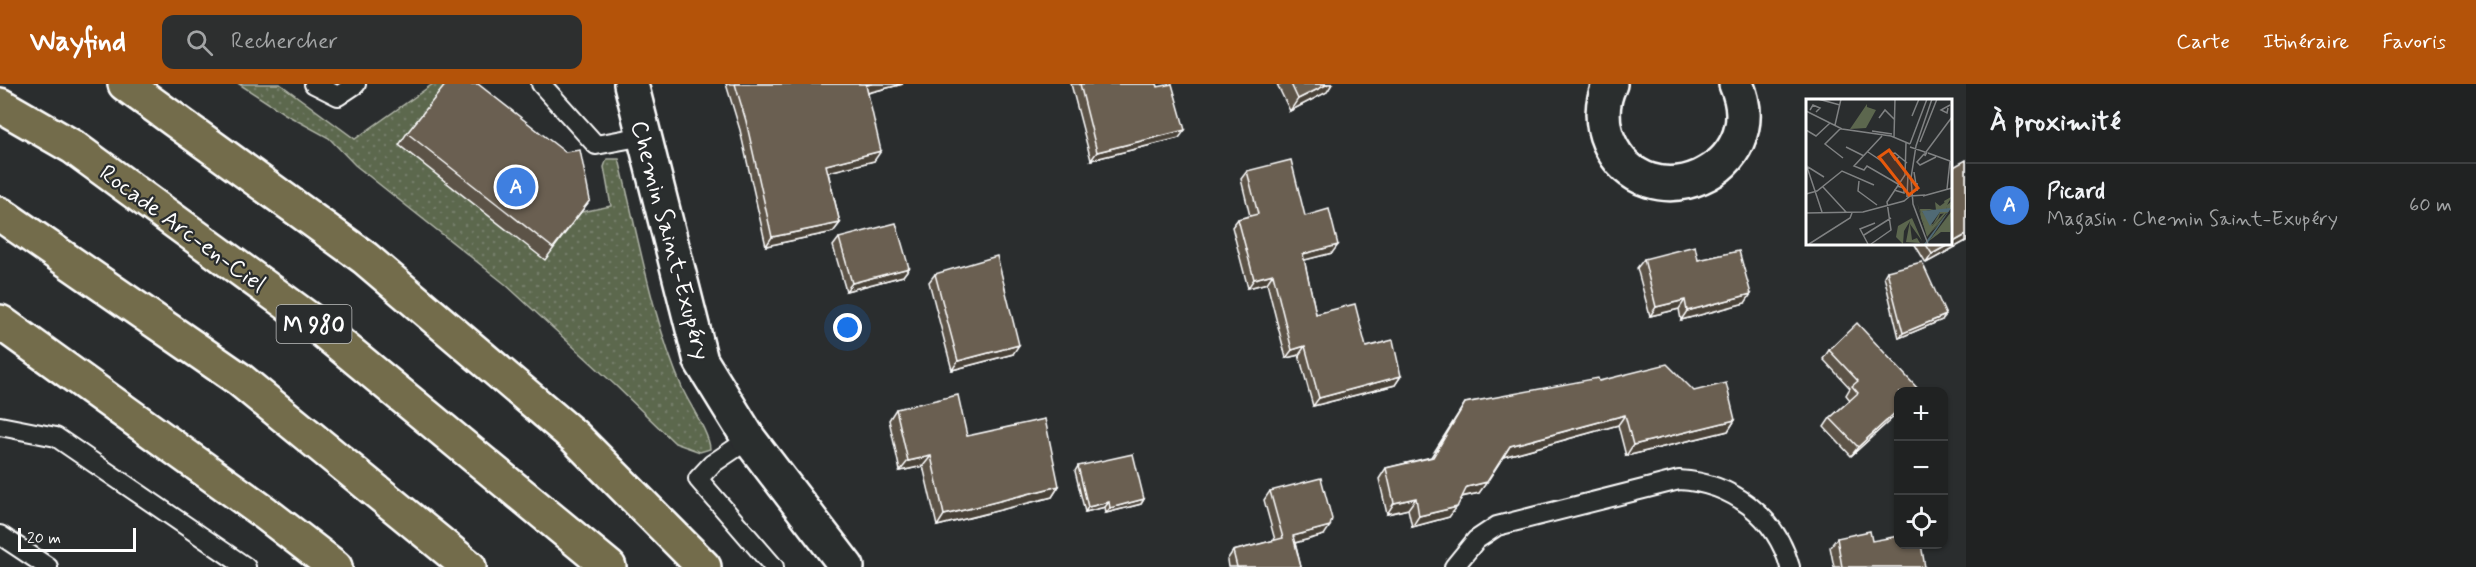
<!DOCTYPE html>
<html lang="fr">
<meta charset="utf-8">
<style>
body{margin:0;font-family:Mynerve,sans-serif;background:#2d2f2f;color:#f1f3f6}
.controls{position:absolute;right:18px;bottom:18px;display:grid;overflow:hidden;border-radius:12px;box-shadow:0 2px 4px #0004}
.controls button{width:54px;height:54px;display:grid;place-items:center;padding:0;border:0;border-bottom:2px solid #3d3f40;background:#202222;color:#f1f3f6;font:30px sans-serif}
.scale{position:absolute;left:18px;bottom:15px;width:118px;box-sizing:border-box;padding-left:6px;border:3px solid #fff;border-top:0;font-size:16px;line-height:21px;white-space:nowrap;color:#fff;-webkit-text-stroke:4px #2a2d2e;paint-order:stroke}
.you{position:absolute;left:848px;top:244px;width:21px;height:21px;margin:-15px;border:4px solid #fff;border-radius:50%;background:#1a73e8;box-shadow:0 0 0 9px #1a73e833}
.badge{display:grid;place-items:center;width:39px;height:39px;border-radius:50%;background:#b45309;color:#fff;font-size:20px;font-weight:700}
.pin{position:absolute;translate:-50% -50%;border:3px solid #fff;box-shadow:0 2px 6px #0006}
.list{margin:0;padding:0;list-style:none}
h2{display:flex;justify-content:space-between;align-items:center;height:78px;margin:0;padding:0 24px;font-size:26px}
h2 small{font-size:20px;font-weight:400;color:#a2a4a5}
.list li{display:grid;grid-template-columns:39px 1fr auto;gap:18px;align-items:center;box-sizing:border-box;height:84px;padding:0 24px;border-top:2px solid #3d3f40}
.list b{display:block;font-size:22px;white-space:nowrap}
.list p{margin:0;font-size:20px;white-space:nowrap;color:#a2a4a5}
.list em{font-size:20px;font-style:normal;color:#a2a4a5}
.icon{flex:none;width:33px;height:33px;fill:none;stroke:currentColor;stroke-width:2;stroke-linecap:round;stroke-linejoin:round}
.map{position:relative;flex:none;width:1966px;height:483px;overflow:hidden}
header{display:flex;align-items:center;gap:36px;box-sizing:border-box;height:84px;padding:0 30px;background:#b45309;color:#fff}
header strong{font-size:28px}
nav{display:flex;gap:33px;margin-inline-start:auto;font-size:21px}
.search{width:420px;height:54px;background:#2d2f2f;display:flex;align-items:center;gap:15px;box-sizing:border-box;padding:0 21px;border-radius:12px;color:#a2a4a5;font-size:22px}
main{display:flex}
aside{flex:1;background:#202222}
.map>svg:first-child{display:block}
</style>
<header>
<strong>Wayfind</strong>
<div class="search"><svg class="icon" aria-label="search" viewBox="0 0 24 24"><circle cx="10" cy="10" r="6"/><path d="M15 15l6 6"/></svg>Rechercher</div>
<nav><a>Carte</a><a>Itinéraire</a><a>Favoris</a></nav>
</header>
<main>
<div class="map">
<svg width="1966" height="483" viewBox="0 0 1966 483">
<defs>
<pattern id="grass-dots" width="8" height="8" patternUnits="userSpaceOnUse" patternTransform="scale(1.5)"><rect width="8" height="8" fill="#5c674e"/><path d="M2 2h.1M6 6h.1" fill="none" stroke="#747e69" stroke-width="1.8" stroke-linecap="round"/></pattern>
</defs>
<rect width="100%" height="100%" fill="#2a2d2e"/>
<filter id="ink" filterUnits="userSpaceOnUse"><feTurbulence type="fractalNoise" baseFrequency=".0167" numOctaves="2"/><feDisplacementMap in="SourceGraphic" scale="12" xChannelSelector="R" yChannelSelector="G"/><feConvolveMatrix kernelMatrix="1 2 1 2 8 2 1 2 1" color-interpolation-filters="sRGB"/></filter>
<g filter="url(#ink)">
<path fill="url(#grass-dots)" stroke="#aeb3a6" stroke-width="1.5" d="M239,0H280L355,55L433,0H447L582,128L611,122L604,83L607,75H619C638,151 652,235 683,306C690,321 710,351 710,365L700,368L675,359L615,301L505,200L355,81L329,54L285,30Z"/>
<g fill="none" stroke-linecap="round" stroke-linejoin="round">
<defs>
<g id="lane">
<polyline points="314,0 338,12 356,0"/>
<polyline points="541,0 596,61 644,52"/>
<polyline points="0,342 56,353 246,483"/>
<polyline points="749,355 712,380 698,395 774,483"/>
<polyline points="0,451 48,483"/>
<path d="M1454,483L1476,456L1497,442L1679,396C1732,399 1776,432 1790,483"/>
</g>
<path id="street" d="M1610,0C1601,18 1601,40 1609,58C1646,142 1774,86 1736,0"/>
<polyline id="secondary" points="631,0 701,277 749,355 847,483"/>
<g id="highway">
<polyline points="125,0 365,174 575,353 704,483"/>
<polyline points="0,21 73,63 310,236 609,483"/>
<polyline points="0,130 239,295 469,483"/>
<polyline points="0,238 265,429 335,483"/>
</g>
</defs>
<use href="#lane" stroke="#fff" stroke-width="22"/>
<use href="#street" stroke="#fff" stroke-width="38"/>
<use href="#secondary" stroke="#fff" stroke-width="38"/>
<use href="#highway" stroke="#fff" stroke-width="38"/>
<use href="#lane" stroke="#2a2d2e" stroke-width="18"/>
<use href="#street" stroke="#2a2d2e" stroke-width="33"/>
<use href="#secondary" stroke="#2a2d2e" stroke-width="33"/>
<use href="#highway" stroke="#736c4b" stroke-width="33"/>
</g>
<g fill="#5b5246" stroke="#fff" stroke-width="1.5">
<polygon points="726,0 903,0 868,9 874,77 828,88 840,139 833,148 766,162 740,46"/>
<polygon points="1071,0 1157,0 1179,54 1091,76"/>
<polygon points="1277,0 1332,0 1327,8 1290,27"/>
<polygon points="407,49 590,116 545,176 399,61"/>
<polygon points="1966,76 1966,157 1926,179 1914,159 1950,159"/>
<polygon points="1247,87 1305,132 1332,169 1304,176 1316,230 1366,263 1401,292 1395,301 1313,322 1299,271 1286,274 1267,199 1248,204 1232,143 1238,135 1250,132 1241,95"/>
<polygon points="839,154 909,184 903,192 846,207 833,162"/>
<polygon points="1644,175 1698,176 1745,219 1681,236 1679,225 1650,232 1637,184"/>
<polygon points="1887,187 1942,236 1899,254 1884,192"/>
<polygon points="935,190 1013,270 952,286 929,198"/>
<polygon points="1829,266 1899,308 1899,328 1851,372 1824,343 1830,334 1850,316 1846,311 1850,304 1823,275"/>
<polygon points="1599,297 1694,307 1735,336 1728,347 1626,372 1618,341 1503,373 1479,409 1462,413 1449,433 1412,443 1408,425 1387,430 1379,395 1386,384 1431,373 1465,319"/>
<polygon points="896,325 967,352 1059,402 1052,413 937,442 923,382 900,387 889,336"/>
<polygon points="1078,382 1144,415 1141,420 1106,429 1105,423 1085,428 1075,387"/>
<polygon points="1270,407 1324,451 1295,459 1301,483 1228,483 1227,476 1233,467 1275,456 1264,416"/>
<polygon points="1837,454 1872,457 1925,483 1834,483 1830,463"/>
</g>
<g fill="#4a4239" stroke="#fff" stroke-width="1.5">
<polygon points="872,0 903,0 859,11 866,1"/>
<polygon points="1328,0 1332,0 1327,8 1290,27 1298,15"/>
<polygon points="1185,46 1179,54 1091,76 1097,68"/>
<polygon points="881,67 874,77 820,90 826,81"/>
<polygon points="840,139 833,148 766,162 772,153"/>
<polygon points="1966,151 1966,157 1926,179 1932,170"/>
<polygon points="1338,161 1332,169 1297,178 1303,170"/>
<polygon points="909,184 903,192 846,207 852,199"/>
<polygon points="1273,190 1267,199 1248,204 1254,195"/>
<polygon points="1751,210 1745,219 1681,236 1687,227"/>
<polygon points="1685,216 1679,225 1650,232 1656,223"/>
<polygon points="1946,231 1942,236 1899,254 1903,249"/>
<polygon points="1019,261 1013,270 952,286 958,277"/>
<polygon points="1305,262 1299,271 1286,274 1292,266"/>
<polygon points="1401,292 1395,301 1313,322 1319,314"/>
<polygon points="1899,325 1899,328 1851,372 1858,363"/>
<polygon points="1625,331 1618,341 1503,373 1510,362"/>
<polygon points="1735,336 1728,347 1626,372 1633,361"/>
<polygon points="931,372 923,382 900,387 908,377"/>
<polygon points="1487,398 1479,409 1460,413 1467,403"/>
<polygon points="1059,402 1052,413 937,442 944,431"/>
<polygon points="1416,414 1408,425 1387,430 1394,419"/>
<polygon points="1144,415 1141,420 1106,429 1110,424"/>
<polygon points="1109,418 1105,423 1085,428 1088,423"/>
<polygon points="1457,423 1449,433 1412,443 1419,432"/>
<polygon points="1330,442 1324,451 1287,461 1293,452"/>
</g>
<g fill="#6a5f51" stroke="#fff" stroke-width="1.5">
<polygon points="446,0 478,0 565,68 580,66 590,116 553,164 407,49"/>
<polygon points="735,0 872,0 866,1 881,67 826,81 840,139 772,153 746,37"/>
<polygon points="1080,0 1157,0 1158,3 1172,0 1185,46 1097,68"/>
<polygon points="1291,0 1328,0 1298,15"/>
<polygon points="1291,76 1305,132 1329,125 1338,161 1303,170 1316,230 1355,220 1366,263 1393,256 1401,292 1319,314 1305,262 1292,266 1273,190 1254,195 1238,135 1258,130 1247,87"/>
<polygon points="1966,76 1966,151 1932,170 1925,159 1950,159 1950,85"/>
<polygon points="896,139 909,184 852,199 839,154"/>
<polygon points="1695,162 1698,176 1739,167 1751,210 1687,227 1685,216 1656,223 1644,175"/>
<polygon points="997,172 1019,261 958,277 935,190"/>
<polygon points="1922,178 1946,231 1903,249 1887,187"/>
<polygon points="1857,239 1919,306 1917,308 1899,308 1899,325 1858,363 1830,334 1858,309 1852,302 1858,297 1829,266"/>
<polygon points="1667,280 1694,307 1726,299 1735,336 1633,361 1625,331 1510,362 1487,398 1467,403 1457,423 1419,432 1416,414 1394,419 1386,384 1433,373 1465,319 1598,294 1599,297"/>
<polygon points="958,311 967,352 1045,335 1059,402 944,431 931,372 908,377 896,325"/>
<polygon points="1133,370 1144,415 1110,424 1109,418 1088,423 1078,382"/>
<polygon points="1321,394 1332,435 1330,442 1293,452 1301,483 1237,483 1233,467 1283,454 1270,407"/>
<polygon points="1870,447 1872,457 1899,452 1899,460 1921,460 1925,483 1842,483 1837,454"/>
</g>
</g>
<g text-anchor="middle" stroke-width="4.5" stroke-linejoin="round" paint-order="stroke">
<rect fill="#2a2d2e" stroke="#bfc0c0" stroke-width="1.5" x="276.5" y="221" width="75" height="38" rx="4.5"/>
<g font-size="22" font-weight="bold" fill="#fff">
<text x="314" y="248">M 980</text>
</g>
<g font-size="24" fill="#fff" stroke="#2a2d2e">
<text transform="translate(183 144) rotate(36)" y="8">Rocade Arc-en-Ciel</text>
<text transform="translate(671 156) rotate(75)" y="8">Chemin Saint-Exupéry</text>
</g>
</g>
<g transform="translate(1806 15)">
<rect width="146" height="146" fill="#2a2d2e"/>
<path d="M61,5V8L70,11L60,29L44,30ZM145,98L141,106L145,103L144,109L121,138L111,104L118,124L116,112L126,127L141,111L138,102ZM145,113L144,133H135L123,142Z" fill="#5c674e"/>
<path d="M145,99L140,107L141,111L145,105V109L134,124L124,134L141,114L134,115L132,120L126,127L122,126L120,120V124L117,122L120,132L115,119L114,110H128L116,113L118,115L123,126L127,125L134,113L130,111L129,103L134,107ZM106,119L116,142L104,125L106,141L111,139L114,144L100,143L104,122L98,132L97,145L90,138L92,127Z" fill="#5c674e"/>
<path d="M145,109L121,145H118L142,113H134L124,127L116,112Z" fill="#506a75"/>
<path fill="none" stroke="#7f8182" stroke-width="1.5" d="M12,0L34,6M142,9L141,14L135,11L144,6M4,11L7,6L14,9L10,13M0,12L36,30L85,37L104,45M106,17L113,0M73,19L79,11L89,21M29,26L35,0M35,29L19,45L37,59M0,31L10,37L24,24M66,32L86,35M76,37L48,67L58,71L61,67L92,85M88,38L89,0M114,43L131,0M104,45L121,0M40,48L58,57M104,48L119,53V57L121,53M62,53L77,63M120,53L146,18M122,54L144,62M118,55L111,63L114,66L130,58M93,58L89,61L85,55L89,54L101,64M0,65L16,113M2,68L18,78M108,73L111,92V84M53,82L52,92L71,106M17,88L40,113M141,90L144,62M88,91L98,94V89L91,87M0,95L11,92L36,72L68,86M117,97L146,89M101,98L102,75M0,114L57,113L98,102L104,97L119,96M58,136L85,119M3,145L44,119L46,114M62,145L54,130L69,124M65,145L85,131L81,103L99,76L100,44M122,145L107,105L105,79L110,47L126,0"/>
<path fill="#e8590c" fill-opacity="0.15" stroke="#e8590c" stroke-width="3" d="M83,51L112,89L103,96L73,58Z"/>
<rect width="146" height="146" fill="none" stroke="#fff" stroke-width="3"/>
</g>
</svg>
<div class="controls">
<button>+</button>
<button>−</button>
<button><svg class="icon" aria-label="locate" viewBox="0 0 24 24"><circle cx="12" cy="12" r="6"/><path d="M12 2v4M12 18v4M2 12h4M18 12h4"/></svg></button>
</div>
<div class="scale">20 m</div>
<div class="you"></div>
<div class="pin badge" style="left:516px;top:103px;background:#3f7fe0">A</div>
</div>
<aside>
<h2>À proximité<small></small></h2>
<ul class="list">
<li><span class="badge" style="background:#3f7fe0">A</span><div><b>Picard</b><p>Magasin · Chemin Saint-Exupéry</p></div><em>60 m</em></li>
</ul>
</aside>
</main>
